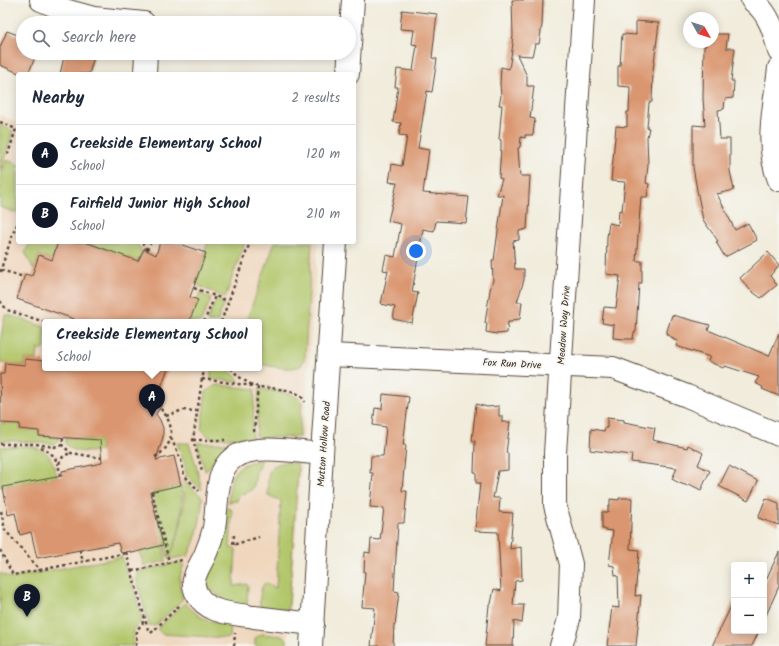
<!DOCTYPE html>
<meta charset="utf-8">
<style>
body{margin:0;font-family:Kalam,sans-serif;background:#f2f2f3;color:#1f2937}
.controls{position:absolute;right:12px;bottom:12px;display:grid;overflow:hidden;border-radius:4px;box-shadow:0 2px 10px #0003}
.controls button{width:36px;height:36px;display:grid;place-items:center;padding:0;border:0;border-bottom:1px solid #e0e1e3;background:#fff;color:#1f2937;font:20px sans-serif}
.compass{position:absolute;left:683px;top:12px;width:36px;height:36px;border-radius:50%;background:#fff;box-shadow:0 2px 10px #0003;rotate:129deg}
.you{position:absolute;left:416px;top:251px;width:14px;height:14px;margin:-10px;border:3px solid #fff;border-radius:50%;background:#1a73e8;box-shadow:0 0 0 6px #1a73e833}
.badge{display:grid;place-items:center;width:26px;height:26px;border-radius:50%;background:#111827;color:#fff;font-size:13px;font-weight:700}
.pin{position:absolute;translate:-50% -33px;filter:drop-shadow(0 1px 2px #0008)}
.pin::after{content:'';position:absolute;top:21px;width:14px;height:12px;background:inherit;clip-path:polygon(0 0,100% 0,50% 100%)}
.popup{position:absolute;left:42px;top:319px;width:220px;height:52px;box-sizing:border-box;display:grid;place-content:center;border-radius:4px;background:#fff;filter:drop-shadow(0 1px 3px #0005);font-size:13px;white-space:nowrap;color:#747a83}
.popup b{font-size:15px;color:#1f2937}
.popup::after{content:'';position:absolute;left:50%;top:100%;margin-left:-8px;border:8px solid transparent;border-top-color:#fff}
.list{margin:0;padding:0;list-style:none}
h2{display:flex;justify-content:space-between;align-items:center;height:52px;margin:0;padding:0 16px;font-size:17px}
h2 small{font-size:13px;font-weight:400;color:#747a83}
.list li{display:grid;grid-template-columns:26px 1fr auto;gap:12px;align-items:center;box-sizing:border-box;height:60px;padding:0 16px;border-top:1px solid #e0e1e3}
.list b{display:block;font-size:15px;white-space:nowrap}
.list p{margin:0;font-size:13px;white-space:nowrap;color:#747a83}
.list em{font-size:13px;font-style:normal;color:#747a83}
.icon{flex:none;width:22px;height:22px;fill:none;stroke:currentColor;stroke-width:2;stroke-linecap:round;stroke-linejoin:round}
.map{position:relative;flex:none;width:779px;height:646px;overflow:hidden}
.search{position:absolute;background:#fff;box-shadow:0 2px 10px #0003;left:16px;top:16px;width:340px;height:44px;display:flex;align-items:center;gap:10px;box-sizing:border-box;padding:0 14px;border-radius:22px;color:#747a83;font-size:15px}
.panel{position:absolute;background:#fff;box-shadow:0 2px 10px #0003;left:16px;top:72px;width:340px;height:172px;border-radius:4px}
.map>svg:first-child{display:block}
</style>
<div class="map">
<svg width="779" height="646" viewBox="0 0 779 646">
<rect width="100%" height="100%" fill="#f6f6f2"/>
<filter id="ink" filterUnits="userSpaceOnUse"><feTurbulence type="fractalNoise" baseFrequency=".025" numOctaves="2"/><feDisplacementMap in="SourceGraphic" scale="8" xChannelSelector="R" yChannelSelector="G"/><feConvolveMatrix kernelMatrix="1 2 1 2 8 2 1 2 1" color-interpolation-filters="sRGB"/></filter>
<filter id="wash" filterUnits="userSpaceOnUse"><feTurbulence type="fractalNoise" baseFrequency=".012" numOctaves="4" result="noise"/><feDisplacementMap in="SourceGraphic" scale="16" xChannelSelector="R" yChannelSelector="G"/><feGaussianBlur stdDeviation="0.9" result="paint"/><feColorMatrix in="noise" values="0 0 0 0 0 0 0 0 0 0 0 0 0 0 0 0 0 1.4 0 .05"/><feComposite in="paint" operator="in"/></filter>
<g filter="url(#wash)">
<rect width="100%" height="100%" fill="#f1ecdb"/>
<path fill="#efd6bc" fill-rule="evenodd" d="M0,115L18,123V242H318L287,646H0ZM45,322H259V368H45Z"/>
<g fill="#b2c66a" stroke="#767844">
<polygon points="0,125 13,131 0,172"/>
<polygon points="6,160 18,164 18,208 16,213 0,207 0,178"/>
<polygon points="31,242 58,242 52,260 39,255 34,270 25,252"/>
<polygon points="85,242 136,242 142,252 138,261"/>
<polygon points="208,242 245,242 225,298 195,284 206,254 204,253"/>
<path d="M275,242H312L305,357L301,366C288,371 272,366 259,364V322H246Z"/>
<polygon points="200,293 211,299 201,322 189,322"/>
<polygon points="217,300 224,303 217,322 207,322 215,302"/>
<polygon points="5,315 9,315 45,327 45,349 38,349 37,360 25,359 25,365 0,363 0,342"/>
<polygon points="211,368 227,368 239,380 238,382 211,379"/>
<polygon points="216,385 255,389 252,438 210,438 201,429 206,392"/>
<path d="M259,389C273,391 293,390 302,402L299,437L256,438Z"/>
<polygon points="0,423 20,424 20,429 39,431 39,436 59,437 59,441 54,444 17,441 0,441"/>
<path d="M66,438L100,440L101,451C88,452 73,454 65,443Z"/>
<polygon points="177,443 189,443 196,465 202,490 187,476 184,462"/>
<path d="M197,443H231V445C226,448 221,451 217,455C213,460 211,469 205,471Z"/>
<path d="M28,446C49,450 52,457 57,477L0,487V447Z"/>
<path d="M259,460L261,461C259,465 257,469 256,473C253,489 256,490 239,495L237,501L228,502C231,475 231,466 259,460Z"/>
<path d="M288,462L297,463L298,470L289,604L287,609L281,610L260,607C260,600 259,588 265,583L276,588L281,501L268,495C268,475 265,464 288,462Z"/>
<path d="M183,480L202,497C202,517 197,538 188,556L170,559V557C181,530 186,509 183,480Z"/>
<path d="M181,485C183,510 181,536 168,558L152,492Z"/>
<polygon points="227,508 231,509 232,512 230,548 236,549 234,586 247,584 248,585 247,606 229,605 206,585 205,583"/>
<polygon points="163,545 166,561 144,566 139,551"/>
<polygon points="122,557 127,574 131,578 142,619 134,630 133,646 0,646 0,573 13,579 20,576"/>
<path d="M179,562L184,565C178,577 179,587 183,599L155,626L149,625L136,577L137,572Z"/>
<path d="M185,603C200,618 207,623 229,624L231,626L230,637L228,638L162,634L157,629Z"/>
<polygon points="262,634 281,636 287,639 287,646 255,646 255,638"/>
</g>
<g id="blocks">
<g fill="#da966f">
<polygon points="512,0 543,0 542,25 539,44 535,44 532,56 517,55 527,76 527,86 534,86 530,118 535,119 533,135 525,135 525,138 521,137 520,147 518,148 520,176 530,176 527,229 519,231 519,240 513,241 515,269 524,269 524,280 517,302 522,302 520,319 512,320 512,322 508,322 507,333 497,334 486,332 487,323 485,323 490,290 493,280 492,260 494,260 495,253 503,195 497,195 502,179 499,178 501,147 501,140 499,139 502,105 499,105 501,96 500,84 501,67 509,69 513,44 512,43 513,36"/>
<polygon points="402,10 437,14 432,58 437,59 432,92 427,91 418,148 429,150 423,193 469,197 466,223 436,221 434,231 423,229 412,292 418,293 412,323 393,319 395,307 381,304 388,271 383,270 386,255 395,257 401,224 388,221 397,183 389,182 392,164 402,166 407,136 399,135 401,123 393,122 398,87 395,87 397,69 413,71 417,45 412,44 414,30 400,29"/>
<polygon points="636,21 659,23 653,71 652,102 649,102 647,128 649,128 647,137 648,165 646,183 649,184 647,197 641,197 636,261 642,261 642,283 639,283 636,332 634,332 633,339 624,339 613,338 614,325 602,323 604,307 616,308 620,276 606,274 607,237 609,223 618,225 619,210 622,211 625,182 611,181 616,126 627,127 627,112 629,112 630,87 618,86 618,66 620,66 622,34 636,35"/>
<polygon points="7,31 23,37 23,53 37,53 28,74 21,74 0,65 0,47"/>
<polygon points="713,34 728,34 726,48 735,48 731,81 734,81 733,98 725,99 724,109 718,110 720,139 730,139 730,171 734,190 717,194 735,230 748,223 757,240 725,257 716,242 718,241 703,220 697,190 693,167 693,125 705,126 703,98 704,46 706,46 706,42 713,42"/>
<polygon points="65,53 76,53 94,57 89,74 60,74"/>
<polygon points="58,242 85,242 138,261 144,249 156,255 160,242 183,242 182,245 206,253 190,297 198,300 189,322 73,322 74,319 17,299 25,274 32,276 39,255 52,260"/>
<polygon points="768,252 779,265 770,276 777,285 761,298 750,290 740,278"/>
<polygon points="672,315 710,325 708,330 769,356 779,333 779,396 762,389 763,387 755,383 759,377 725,366 723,368 708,361 710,357 676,346 678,341 674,340 673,338 666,334"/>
<polygon points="25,359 45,361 45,368 168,368 156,401 163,403 156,414 160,420 163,428 163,437 156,460 174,456 181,485 150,492 163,545 132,553 131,551 121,553 118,543 37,558 31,532 20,535 15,513 8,515 3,487 62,476 62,471 102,463 100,440 39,436 39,431 19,429 20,424 1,423 0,374 4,374 5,363 25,365"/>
<polygon points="383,394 409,397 403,445 406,445 402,491 407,491 404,523 398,523 394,591 399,592 395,625 394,624 393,646 371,646 375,608 362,607 365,572 364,572 365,552 370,553 371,539 380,540 384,508 370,507 373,473 370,473 371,456 383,456 386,427 373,425 375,408 382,409"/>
<polygon points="476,404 487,407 499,406 499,416 502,416 502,422 510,422 506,453 508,453 508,470 498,471 493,498 500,498 499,512 513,513 510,549 521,547 522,580 515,581 513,605 524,605 522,623 514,621 513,646 485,646 489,605 491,604 494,589 501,591 499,551 498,532 475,531 480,483 476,483 476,472 474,472 475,441 472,440"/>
<polygon points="607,418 624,420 624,422 655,428 653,440 687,448 688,445 703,453 698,465 710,471 701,490 689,484 688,486 679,483 672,479 677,468 631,462 632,455 590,450 591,429 604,431 605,428 607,428"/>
<polygon points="729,466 758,481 748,501 719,486"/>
<polygon points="619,498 632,498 630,549 639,550 635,596 641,595 636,646 607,646 612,607 619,608 618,576 615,575 614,566 609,565 613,531 605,530 605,529 602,529 602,512 608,512 608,507 610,506 610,499 619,500"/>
<polygon points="766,498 779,503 779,525 758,518"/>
<polygon points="779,552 779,586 764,620 764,584"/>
<polygon points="734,600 734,631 759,631 752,646 712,646"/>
</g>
</g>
</g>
<g filter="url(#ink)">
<use href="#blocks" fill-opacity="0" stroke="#56473a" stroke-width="1"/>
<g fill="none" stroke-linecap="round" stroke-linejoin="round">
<defs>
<g id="minor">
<polyline points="41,0 65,10 94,18 144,23"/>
<path d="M752,0C769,13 774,31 779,51"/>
<path d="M779,68C775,104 764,144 779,180"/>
<polyline points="145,74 146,53"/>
<polyline points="348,74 353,0"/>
<polyline points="329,355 613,368 687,396 779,435"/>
<path d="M248,616C230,613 207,613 197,594C195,591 193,584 194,580C196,570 201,564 205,555C208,548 211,540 213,532C219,510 213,472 233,458C253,443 297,452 322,454"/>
<polyline points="254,617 313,624"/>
<polyline points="311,646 322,454 336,242"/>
<polyline points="561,646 569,619 571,564 555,505 555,453 584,0"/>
</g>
</defs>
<use href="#minor" stroke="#56473a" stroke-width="24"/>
<g stroke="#56473a" stroke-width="2.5" stroke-dasharray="3 3" stroke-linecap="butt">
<polyline points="0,122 16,129 8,154"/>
<polyline points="142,242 147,250"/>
<polyline points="147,250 151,242"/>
<polyline points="1,270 24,277"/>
<polyline points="0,272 13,233 18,223"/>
<polyline points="194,288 228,301"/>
<polyline points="0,301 7,310 45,322"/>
<polyline points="70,322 74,319"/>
<polyline points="204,322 215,296"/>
<polyline points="221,322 250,242"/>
<path d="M231,368C237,376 246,383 256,386C270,390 298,386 305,402"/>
<polyline points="202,379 253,386"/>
<polyline points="166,416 183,410 197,411"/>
<polyline points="254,432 258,386"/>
<polyline points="63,438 62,445 71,453 102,458"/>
<polyline points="171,438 181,460 184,475 199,491"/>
<polyline points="193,440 225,440"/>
<polyline points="0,444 36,444 54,447 62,445"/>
<polyline points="41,447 54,456 58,465"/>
<path d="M155,457C176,445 175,424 160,408"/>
<polyline points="202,470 193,440 202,379 205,368"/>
<path d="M60,476C58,464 58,457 71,453"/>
<polyline points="152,492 169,562"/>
<polyline points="1,511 5,530 40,570 127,553"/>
<polyline points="234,535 233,545 259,537"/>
<polyline points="0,550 13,575 40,570"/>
<polyline points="80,550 83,562"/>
<polyline points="126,552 149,633"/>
<polyline points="132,571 182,560"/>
<polyline points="151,633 181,604"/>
<polyline points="136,646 137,630 145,620"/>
<polyline points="234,646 235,633"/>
</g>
<use href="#minor" stroke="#fff" stroke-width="22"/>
</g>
</g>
<g text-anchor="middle" stroke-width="3.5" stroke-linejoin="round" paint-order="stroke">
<g font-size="10" fill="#3b2a1e" stroke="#f6f6f2">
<text transform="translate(563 325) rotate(-86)" y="4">Meadow Way Drive</text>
<text transform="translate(512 363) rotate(3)" y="4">Fox Run Drive</text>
<text transform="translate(323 444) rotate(-86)" y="4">Mutton Hollow Road</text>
</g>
</g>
</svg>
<div class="controls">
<button>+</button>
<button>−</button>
</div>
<svg class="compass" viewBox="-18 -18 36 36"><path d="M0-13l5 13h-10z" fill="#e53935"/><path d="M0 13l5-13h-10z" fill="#747a83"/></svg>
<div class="you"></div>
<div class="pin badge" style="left:152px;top:417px">A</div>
<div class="popup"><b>Creekside Elementary School</b>School</div>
<div class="pin badge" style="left:27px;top:617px">B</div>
<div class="search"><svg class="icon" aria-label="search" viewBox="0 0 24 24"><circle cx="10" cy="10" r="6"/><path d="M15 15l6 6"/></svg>Search here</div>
<section class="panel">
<h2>Nearby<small>2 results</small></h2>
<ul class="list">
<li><span class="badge">A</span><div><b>Creekside Elementary School</b><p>School</p></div><em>120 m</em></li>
<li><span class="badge">B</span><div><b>Fairfield Junior High School</b><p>School</p></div><em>210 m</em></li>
</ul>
</section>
</div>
